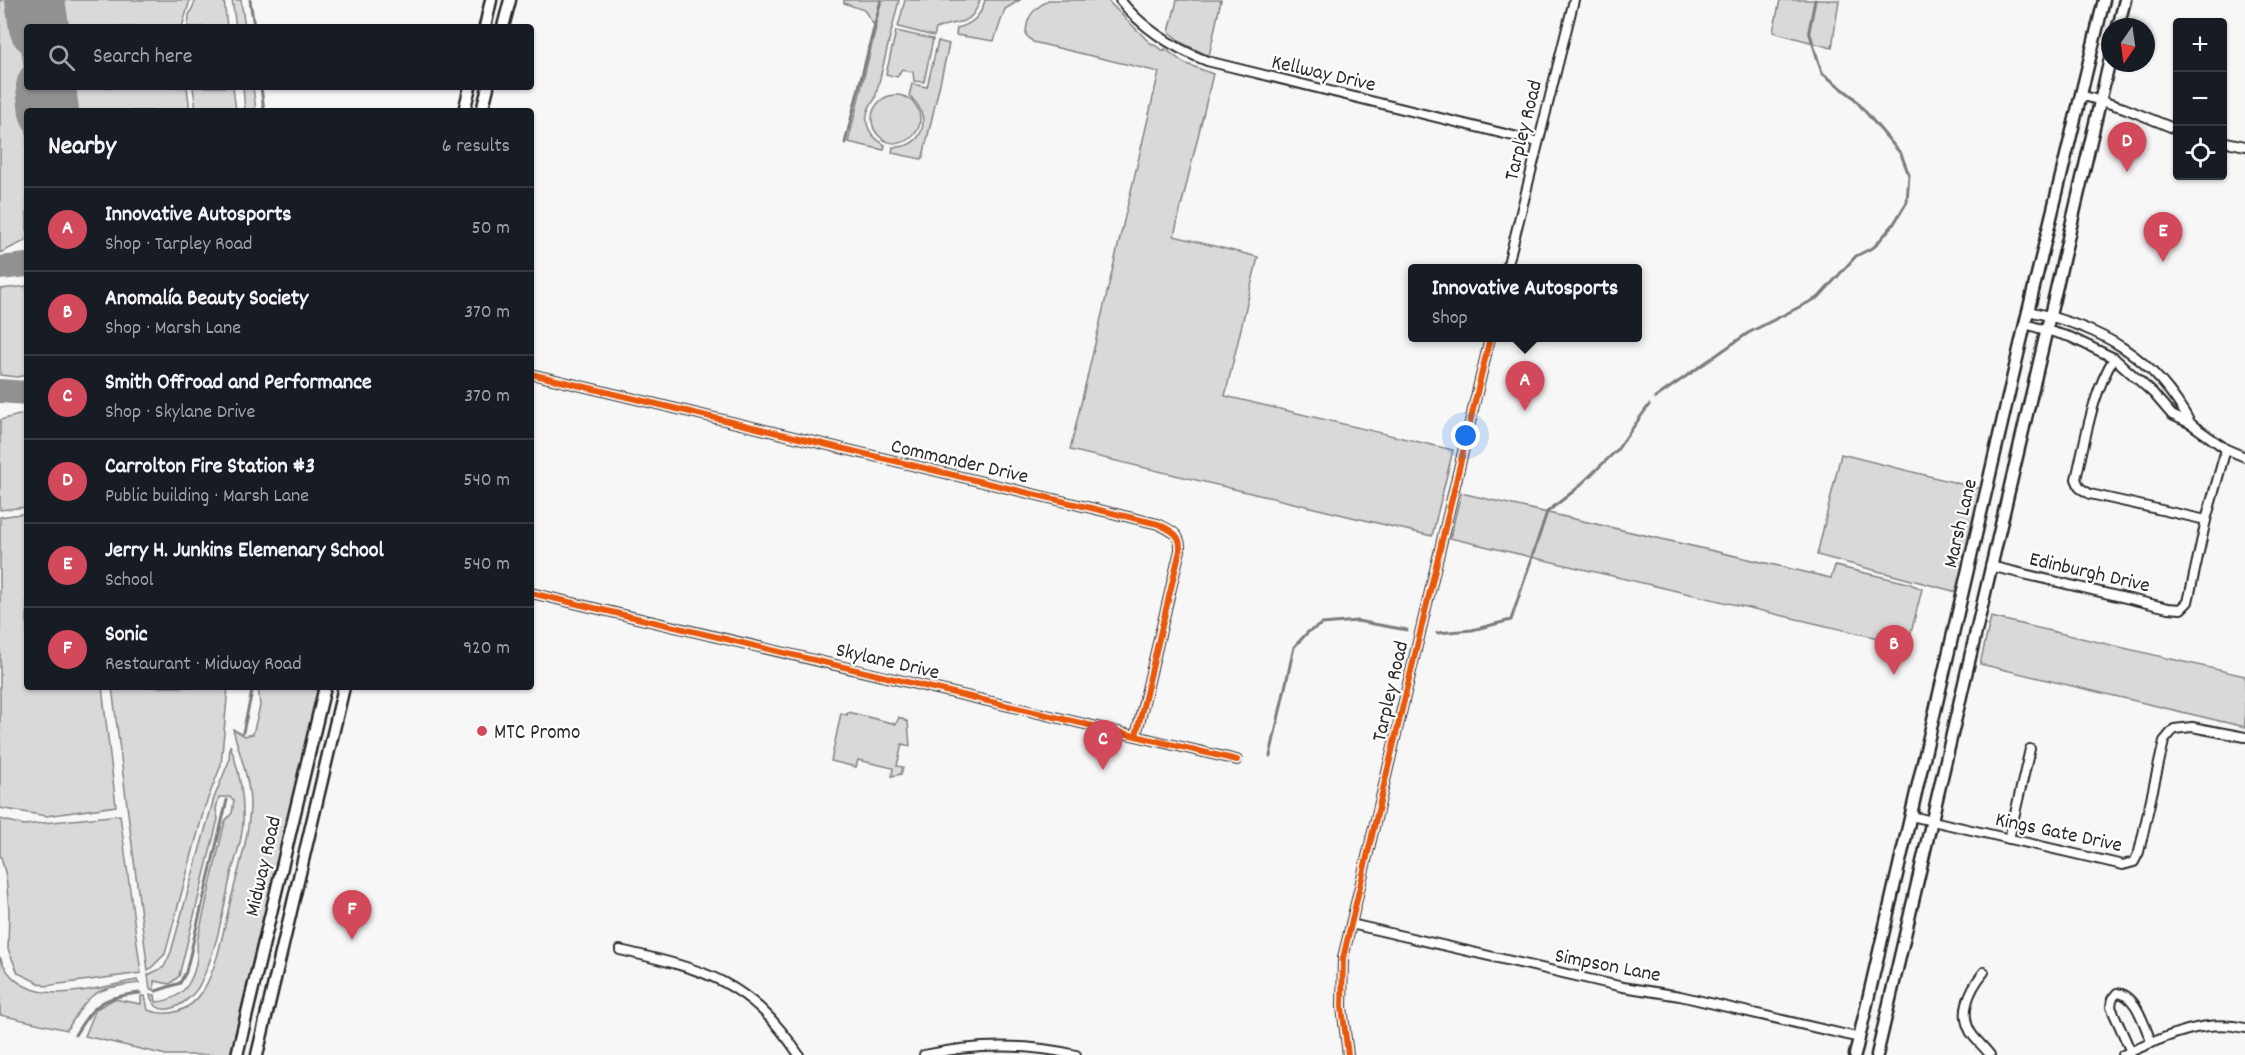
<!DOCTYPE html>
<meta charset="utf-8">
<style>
body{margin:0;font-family:Dekko,sans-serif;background:#242831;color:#f1f3f6}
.controls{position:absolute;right:18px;top:18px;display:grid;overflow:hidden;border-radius:6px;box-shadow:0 2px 4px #0004}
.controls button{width:54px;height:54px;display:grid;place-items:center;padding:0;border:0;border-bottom:2px solid #363941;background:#171b24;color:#f1f3f6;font:30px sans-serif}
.compass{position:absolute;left:2101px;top:18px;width:54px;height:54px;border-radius:50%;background:#171b24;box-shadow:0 2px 4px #0004;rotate:193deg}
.you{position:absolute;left:1466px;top:436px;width:21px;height:21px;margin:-15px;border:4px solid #fff;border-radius:50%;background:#1a73e8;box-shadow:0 0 0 9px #1a73e833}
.badge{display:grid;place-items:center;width:39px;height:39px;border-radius:50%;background:#d1495b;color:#fff;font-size:20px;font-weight:700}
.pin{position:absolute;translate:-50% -50px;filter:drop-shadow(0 2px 3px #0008)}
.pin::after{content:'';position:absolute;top:32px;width:21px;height:18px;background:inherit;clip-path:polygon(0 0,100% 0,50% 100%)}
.popup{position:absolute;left:1408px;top:264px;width:234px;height:78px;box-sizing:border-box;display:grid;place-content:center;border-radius:6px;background:#171b24;filter:drop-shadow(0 2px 4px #0005);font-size:20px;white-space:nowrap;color:#9ea1a6}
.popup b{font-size:22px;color:#f1f3f6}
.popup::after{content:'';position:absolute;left:50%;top:100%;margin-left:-12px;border:12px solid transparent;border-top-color:#171b24}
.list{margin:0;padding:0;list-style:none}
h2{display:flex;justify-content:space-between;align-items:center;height:78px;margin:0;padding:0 24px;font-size:26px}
h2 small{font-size:20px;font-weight:400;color:#9ea1a6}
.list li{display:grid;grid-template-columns:39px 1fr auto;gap:18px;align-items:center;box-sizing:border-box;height:84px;padding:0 24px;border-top:2px solid #363941}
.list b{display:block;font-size:22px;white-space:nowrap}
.list p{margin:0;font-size:20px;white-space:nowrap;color:#9ea1a6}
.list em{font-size:20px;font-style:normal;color:#9ea1a6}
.icon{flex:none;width:33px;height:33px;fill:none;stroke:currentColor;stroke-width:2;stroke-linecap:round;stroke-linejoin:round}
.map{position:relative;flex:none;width:2245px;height:1055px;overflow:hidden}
.search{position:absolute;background:#171b24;box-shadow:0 2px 4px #0004;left:24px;top:24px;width:510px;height:66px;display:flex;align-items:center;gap:15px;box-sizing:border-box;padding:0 21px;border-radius:6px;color:#9ea1a6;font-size:22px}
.panel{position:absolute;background:#171b24;box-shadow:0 2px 4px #0004;left:24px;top:108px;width:510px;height:582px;border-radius:6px}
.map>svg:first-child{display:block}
</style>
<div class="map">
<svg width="2245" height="1055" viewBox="0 0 2245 1055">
<rect width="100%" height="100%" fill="#f7f7f7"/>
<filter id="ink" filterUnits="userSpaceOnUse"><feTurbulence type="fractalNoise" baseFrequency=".0167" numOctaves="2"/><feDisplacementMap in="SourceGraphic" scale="12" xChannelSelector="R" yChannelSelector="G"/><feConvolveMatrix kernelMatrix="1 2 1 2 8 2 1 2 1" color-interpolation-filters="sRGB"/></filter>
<g filter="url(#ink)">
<g fill="#d9d9d9" stroke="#828282" stroke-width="1.5">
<polygon points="0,0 16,0 30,111 27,111 27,238 23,242 0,253"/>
<polygon points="56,0 190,0 182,27 59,27"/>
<polygon points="196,0 224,0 227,27 188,27 189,15"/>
<polygon points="232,0 241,0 245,27 236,27"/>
<path d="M844,0H899L875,99C860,116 866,135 885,145L884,150L848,142L876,28L864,10L844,3Z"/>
<path d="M905,0H980C970,29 959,18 936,29L934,36L898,27Z"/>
<path d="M985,0H1020L1005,9L994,41L956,35L957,28C973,24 981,16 985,0Z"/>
<path d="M1048,0H1107L1149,42L1164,51L1165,49L1184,63L1213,74L1174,236L1258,257L1225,396L1453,450L1432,536L1070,450L1159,72L1033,42L1026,35C1026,16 1033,10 1048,0Z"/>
<polygon points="1177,0 1221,0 1209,56 1182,43 1169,32"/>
<polygon points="1780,0 1839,0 1832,48 1773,32"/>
<polygon points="896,31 933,39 924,82 914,81 913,72 902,69 897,77 886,74"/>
<path d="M938,41L949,44L923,157L921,159L892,153L893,147C925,149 933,114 909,96L912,84L927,87Z"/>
<polygon points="67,87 187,87 190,111 70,111"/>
<polygon points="193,87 233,87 236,111 196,111"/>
<polygon points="243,87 253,87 256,111 245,111"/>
<circle cx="896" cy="119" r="24"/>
<polygon points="27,286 27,375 17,377 0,375 0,289"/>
<polygon points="27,413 27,507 0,510 0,420"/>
<polygon points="1841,454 1981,489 1957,592 1817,555"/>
<polygon points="1461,493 1831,578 1835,566 1908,583 1922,589 1908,645 1450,538"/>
<polygon points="27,513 27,687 102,687 116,806 46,816 0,808 0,517"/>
<polygon points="1991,617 2245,676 2245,727 1980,664"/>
<polygon points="112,687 228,687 221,765 205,806 165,954 148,971"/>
<path d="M258,687H319L230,1055H166L85,1036L96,1009L114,999L141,1004V996H145L148,1010C169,1018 190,1011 203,991C218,965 223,932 230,903C238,871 249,838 250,805C250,779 239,753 233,729L245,736L253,734L260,706Z"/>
<polygon points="848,712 896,724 899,717 908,722 910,746 902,744 897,766 903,767 901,774 892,776 893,768 858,760 856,767 831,761 841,713 847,715"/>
<path d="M230,745C239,769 244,794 243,821C243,838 236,857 231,874C223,911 217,950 200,984C192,1001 158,1025 150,995H155L156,1002C189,1000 199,970 197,942L225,821L232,813L234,800L229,797H219L216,809L218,819L179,976L170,984L154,981V990L150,989L148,975L164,967L171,952L214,798L229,761Z"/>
<polygon points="120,815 141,973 45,986 18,973 8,949 9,910 6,876 0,854 0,819 24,825"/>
<path d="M0,957C21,1014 93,988 137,980L139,983C93,989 90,992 67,1030L0,1015Z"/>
</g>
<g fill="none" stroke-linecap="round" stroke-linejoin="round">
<g stroke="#7b7b7b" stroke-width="3">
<polyline points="250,0 254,27"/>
<polyline points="261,87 264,111"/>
<polyline points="845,143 881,0"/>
<polyline points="1655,398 1748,333 1819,297 1856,256 1874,247 1893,225 1907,202 1909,175 1901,154 1853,97 1822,73 1809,31 1815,0"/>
<polyline points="1437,633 1472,630 1511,620 1547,512 1575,490 1617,450 1649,405"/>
<polyline points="243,732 253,687"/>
<polyline points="1270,756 1294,647 1308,632 1322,624 1357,621 1407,630"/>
<polyline points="156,991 180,983 186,972 227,800"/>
<path d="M75,1035C95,1003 102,997 140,993"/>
</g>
<g stroke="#919191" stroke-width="24">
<polyline points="0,268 27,265"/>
<polyline points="0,391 27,393"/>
</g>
<g stroke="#919191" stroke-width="60">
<polyline points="35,0 39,27"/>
<polyline points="46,87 49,111"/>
</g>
<defs>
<g id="minor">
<path d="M1120,0C1143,29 1174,48 1207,61L1538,142"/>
<polyline points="2081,95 2124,108 2178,130"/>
<polyline points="2222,141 2245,146"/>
<polyline points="1507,268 1574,0"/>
<path d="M2028,311C2102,327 2154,356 2191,424"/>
<polyline points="2025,324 2070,337 2114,358 2153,393 2172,415 2191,424 2226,449 2245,457"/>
<path d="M2114,358C2092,394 2086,437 2076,479L2080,488L2090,494L2206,520"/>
<path d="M531,374L1158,524C1172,531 1181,534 1180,550L1136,736"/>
<polyline points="1990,566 2168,608 2181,609 2188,602 2206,520 2226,449"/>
<polyline points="531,593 1237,760"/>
<polyline points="1911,816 2123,865 2134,862 2139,852 2164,741 2174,729 2192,727 2245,737"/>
<polyline points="2009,839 2030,749"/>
<polyline points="1351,924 1623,987 1680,996 1860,1038"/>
<path d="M620,950C705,970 748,979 799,1055"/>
<path d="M1984,972C1969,990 1957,1016 1974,1037C1979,1043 1985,1048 1990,1055"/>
<path d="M2131,1052L2111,1007L2112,999L2117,993C2137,994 2144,1027 2152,1043"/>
<path d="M924,1055C975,1044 1025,1043 1076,1055"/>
<polyline points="1348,1055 1342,1007 1343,958 1490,338"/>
<path d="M2123,1055C2162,1038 2202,1018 2245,1028"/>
</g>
<g id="secondary">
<polyline points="485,27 491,0"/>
<polyline points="503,27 510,0"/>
<polyline points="2118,27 2125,0"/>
<polyline points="464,111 470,87"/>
<polyline points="482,111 488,87"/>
<polyline points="237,1055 325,687"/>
<polyline points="257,1055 344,687"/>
<polyline points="1855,1055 2025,324 2104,0"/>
<polyline points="1877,1055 2110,59"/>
</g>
</defs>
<use href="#minor" stroke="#2b2b2b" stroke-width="12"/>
<use href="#secondary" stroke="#2b2b2b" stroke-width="15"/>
<use href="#minor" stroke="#fff" stroke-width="8"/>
<use href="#secondary" stroke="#fff" stroke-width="10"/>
<defs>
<g id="cycleway">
<path d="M531,374L1158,524C1172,531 1181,534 1180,550L1136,736"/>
<polyline points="531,593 1237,760"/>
<polyline points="1348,1055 1342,1007 1343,958 1490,338"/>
</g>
</defs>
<use href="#cycleway" stroke="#fff" stroke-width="10"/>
<use href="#cycleway" stroke="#e8590c" stroke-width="6"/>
</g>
</g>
<circle fill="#d1495b" stroke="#fff" stroke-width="2" cx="482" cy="731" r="6"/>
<g text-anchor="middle" stroke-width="4.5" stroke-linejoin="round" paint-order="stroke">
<g font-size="21" fill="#2b2b2b" stroke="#fff">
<text transform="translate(1324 72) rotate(13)" y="7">Kellway Drive</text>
<text transform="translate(1522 130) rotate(-76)" y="7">Tarpley Road</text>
<text transform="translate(960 460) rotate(13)" y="7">Commander Drive</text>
<text transform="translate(1959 523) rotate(-77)" y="7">Marsh Lane</text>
<text transform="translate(2090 571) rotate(13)" y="7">Edinburgh Drive</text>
<text transform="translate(888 660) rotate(13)" y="7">Skylane Drive</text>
<text transform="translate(1389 691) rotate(-77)" y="7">Tarpley Road</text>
<text transform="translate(2059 831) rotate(12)" y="7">Kings Gate Drive</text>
<text transform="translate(262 866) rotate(-77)" y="7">Midway Road</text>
<text transform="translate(1608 964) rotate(11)" y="7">Simpson Lane</text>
</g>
<g font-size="21" fill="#2b2b2b" stroke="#fff" text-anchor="start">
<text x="494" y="738">MTC Promo</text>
</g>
</g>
</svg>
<div class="controls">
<button>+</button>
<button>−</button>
<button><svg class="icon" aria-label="locate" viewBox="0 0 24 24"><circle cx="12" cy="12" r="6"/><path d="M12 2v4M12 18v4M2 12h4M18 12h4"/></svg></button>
</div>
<svg class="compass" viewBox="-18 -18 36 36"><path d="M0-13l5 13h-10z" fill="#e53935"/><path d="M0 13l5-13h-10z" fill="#9ea1a6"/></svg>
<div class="you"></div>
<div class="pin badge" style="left:1525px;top:411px">A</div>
<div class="popup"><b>Innovative Autosports</b>Shop</div>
<div class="pin badge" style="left:1894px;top:675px">B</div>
<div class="pin badge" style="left:1103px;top:770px">C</div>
<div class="pin badge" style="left:2127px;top:172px">D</div>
<div class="pin badge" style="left:2163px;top:262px">E</div>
<div class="pin badge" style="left:352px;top:940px">F</div>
<div class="search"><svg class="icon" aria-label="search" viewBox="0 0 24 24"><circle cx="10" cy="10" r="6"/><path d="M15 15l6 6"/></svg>Search here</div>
<section class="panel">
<h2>Nearby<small>6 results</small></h2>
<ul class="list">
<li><span class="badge">A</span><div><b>Innovative Autosports</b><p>Shop · Tarpley Road</p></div><em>50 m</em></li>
<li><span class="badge">B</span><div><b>Anomalía Beauty Society</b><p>Shop · Marsh Lane</p></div><em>370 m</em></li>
<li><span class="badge">C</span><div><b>Smith Offroad and Performance</b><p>Shop · Skylane Drive</p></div><em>370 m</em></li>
<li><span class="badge">D</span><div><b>Carrolton Fire Station #3</b><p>Public building · Marsh Lane</p></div><em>540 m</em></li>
<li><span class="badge">E</span><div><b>Jerry H. Junkins Elemenary School</b><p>School</p></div><em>540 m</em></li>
<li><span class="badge">F</span><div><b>Sonic</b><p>Restaurant · Midway Road</p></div><em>920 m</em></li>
</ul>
</section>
</div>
